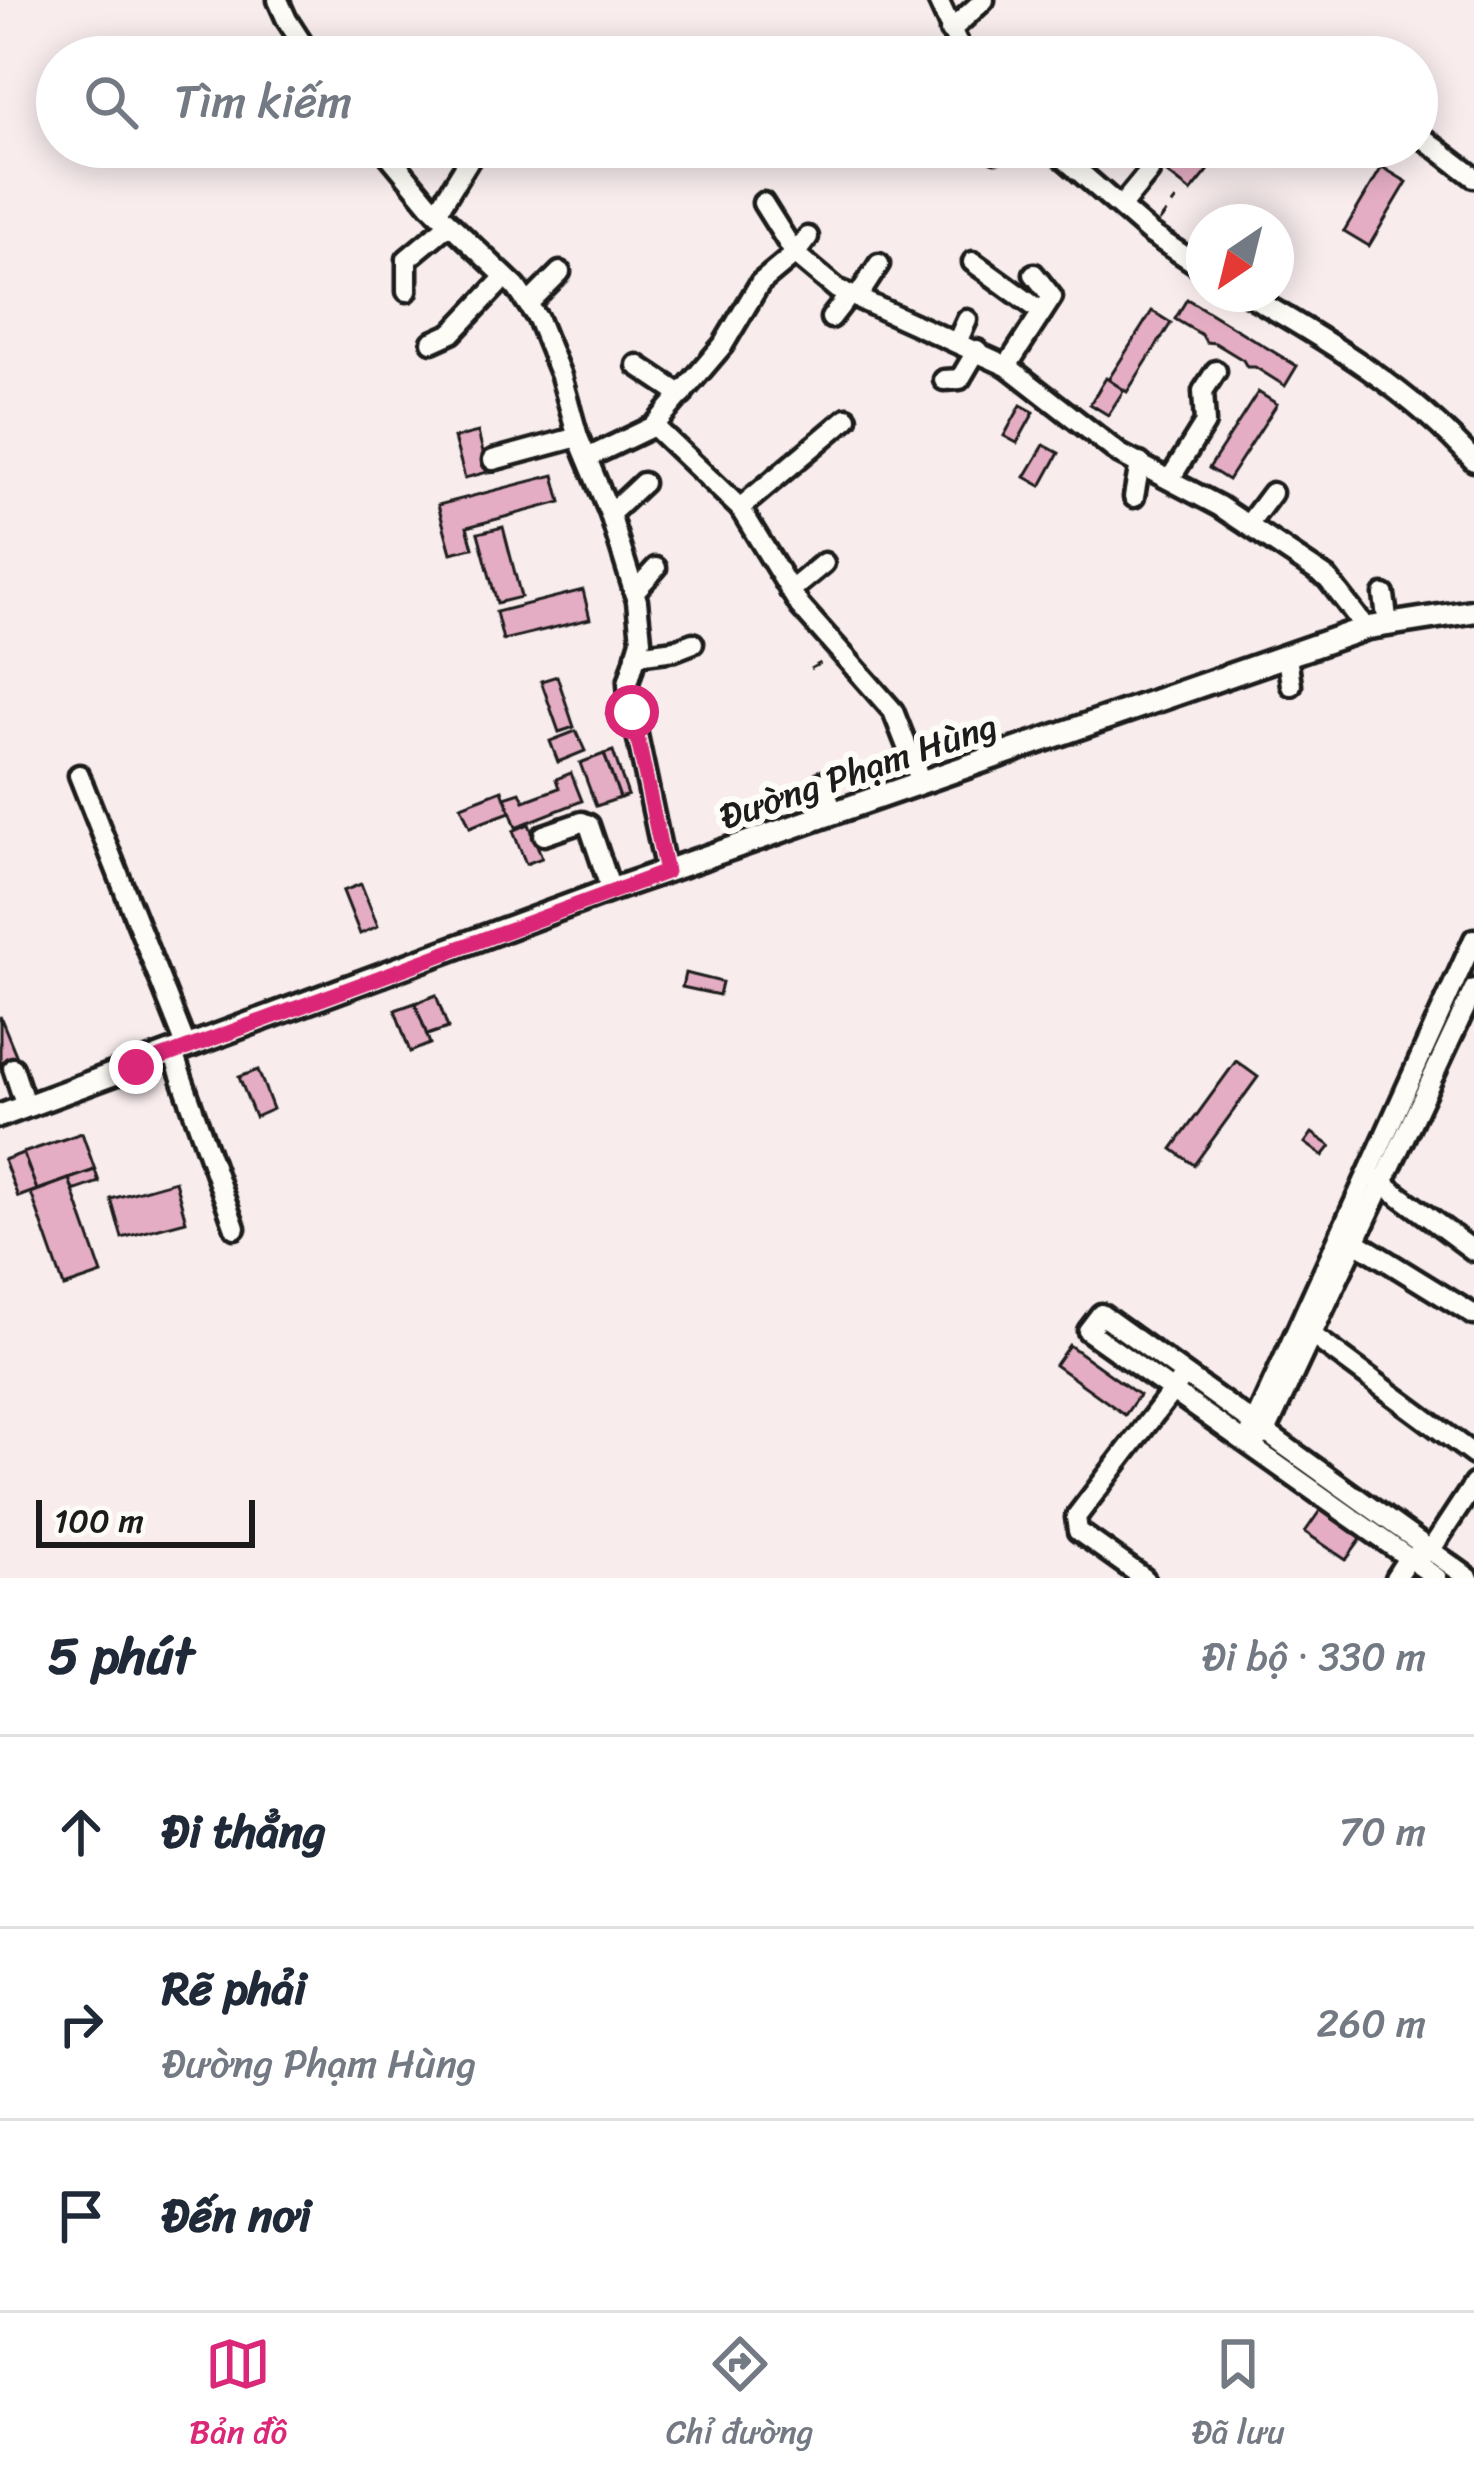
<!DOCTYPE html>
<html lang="vi">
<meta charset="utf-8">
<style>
body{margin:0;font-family:Sriracha,sans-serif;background:#f2f2f3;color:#1f2937}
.compass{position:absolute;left:1186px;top:204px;width:108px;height:108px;border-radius:50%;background:#fff;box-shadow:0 6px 30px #0003;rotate:215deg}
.scale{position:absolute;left:36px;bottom:30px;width:219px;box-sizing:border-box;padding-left:12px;border:6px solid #1c1c1c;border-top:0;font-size:33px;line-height:42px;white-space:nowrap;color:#1c1c1c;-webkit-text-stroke:9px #fdfcf7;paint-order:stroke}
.stop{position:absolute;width:36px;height:36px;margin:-27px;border:9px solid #db2777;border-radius:50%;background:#fff}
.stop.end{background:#db2777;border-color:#fff;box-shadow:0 3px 12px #0008}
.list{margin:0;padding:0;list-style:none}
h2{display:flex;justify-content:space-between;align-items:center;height:156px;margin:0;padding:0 48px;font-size:51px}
h2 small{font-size:39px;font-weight:400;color:#747a83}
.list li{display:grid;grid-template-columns:78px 1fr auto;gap:36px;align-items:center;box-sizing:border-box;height:192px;padding:0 48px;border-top:3px solid #e0e1e3}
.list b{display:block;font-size:45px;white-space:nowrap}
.list p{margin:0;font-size:39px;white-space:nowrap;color:#747a83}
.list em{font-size:39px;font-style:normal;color:#747a83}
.icon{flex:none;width:66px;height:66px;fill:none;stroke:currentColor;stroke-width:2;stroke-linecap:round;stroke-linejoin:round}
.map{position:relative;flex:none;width:1474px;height:1578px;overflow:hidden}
.search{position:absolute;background:#fff;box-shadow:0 6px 30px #0003;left:36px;right:36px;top:36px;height:132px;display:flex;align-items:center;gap:30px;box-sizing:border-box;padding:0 42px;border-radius:66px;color:#747a83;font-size:45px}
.sheet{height:732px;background:#fff}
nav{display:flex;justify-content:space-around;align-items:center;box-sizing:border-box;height:168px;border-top:3px solid #e0e1e3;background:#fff;font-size:33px;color:#747a83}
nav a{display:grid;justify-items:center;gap:6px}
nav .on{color:#db2777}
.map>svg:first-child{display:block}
</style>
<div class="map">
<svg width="1474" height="1578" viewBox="0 0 1474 1578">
<rect width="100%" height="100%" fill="#f8eced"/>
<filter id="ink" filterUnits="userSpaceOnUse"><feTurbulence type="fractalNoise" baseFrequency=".00833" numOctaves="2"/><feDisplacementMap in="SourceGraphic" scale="24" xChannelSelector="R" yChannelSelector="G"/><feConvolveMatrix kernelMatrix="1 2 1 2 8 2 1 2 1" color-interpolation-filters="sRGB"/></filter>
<g filter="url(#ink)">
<g fill="#e4adc3" stroke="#1c1c1c" stroke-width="3">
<polygon points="1173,147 1208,171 1191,192 1158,166"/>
<polygon points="1382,167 1407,182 1369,246 1344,231"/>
<polygon points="1187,299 1297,366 1285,386 1255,367 1247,367 1243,360 1215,343 1206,342 1202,335 1175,319"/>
<polygon points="1152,311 1171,323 1127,392 1108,380"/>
<polygon points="1106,378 1124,390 1108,415 1090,404"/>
<polygon points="1258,392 1277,404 1228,480 1209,468"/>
<polygon points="1021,405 1034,412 1017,443 1004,436"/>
<polygon points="478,432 488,472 465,478 454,438"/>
<polygon points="1044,445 1059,453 1041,486 1025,477"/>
<polygon points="554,475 561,502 467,527 473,548 451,553 438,505"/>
<polygon points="503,527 521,597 497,603 478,533"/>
<polygon points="583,590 590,619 503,640 496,612"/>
<polygon points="557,676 574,727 559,732 541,681"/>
<polygon points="576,731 585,751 558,762 550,741"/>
<polygon points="613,751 628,795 620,798 604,754"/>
<polygon points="604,754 620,798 596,806 580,763"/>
<polygon points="571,773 582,801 516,827 505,797 520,792 524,801 559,788 556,779"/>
<polygon points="502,790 510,812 470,827 461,806"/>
<polygon points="529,824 542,858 526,864 513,831"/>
<polygon points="361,884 378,926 360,934 343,891"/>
<polygon points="685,973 722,982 719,995 682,987"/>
<polygon points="436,995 448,1028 427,1035 415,1003"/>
<polygon points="415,1003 430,1044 410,1052 395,1010"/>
<polygon points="0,1016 19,1062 1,1069 0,1066"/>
<polygon points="1236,1061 1258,1077 1194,1165 1172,1149"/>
<polygon points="258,1070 273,1109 255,1117 239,1077"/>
<polygon points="82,1133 95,1170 37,1190 23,1153"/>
<polygon points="1312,1133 1331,1146 1323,1156 1305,1143"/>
<polygon points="23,1153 37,1190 18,1197 4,1160"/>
<polygon points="95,1170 99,1182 73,1191 69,1179"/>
<polygon points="69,1179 102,1274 64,1287 31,1193"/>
<polygon points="175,1181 186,1221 122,1238 111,1199"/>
<polygon points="1069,1345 1139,1395 1125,1415 1055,1365"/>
<polygon points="1321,1509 1362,1538 1346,1560 1305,1532"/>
</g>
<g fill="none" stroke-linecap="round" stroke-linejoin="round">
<defs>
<g id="minor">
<polyline points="278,0 287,20 311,57"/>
<polyline points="938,0 964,57"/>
<polyline points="950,31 984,0"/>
<polyline points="1418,134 1474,177"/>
<polyline points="382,147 430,205 516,287 538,319 561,376 578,437 610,514 637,601 641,640 628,683 629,697 666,872"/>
<polyline points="1051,147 1150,233 1204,269"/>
<polyline points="996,151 1002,147"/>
<polyline points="763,203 795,254 837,289 1007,366 1120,454 1219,506 1327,578 1366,628"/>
<polyline points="1121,206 1149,172"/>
<polyline points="437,212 477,147"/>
<polyline points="973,262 1042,312"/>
<polyline points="407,291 407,259 449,224"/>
<path d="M1247,294C1328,341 1411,390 1474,461"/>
<polyline points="857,298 879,264"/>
<polyline points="529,303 560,272"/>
<polyline points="831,318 849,295"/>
<polyline points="432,342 452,333 505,277"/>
<polyline points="957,342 967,320"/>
<polyline points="637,365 682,395"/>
<polyline points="1007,366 1052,297 1034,274"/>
<polyline points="944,380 960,379 977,350"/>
<polyline points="654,426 740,508 800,606 893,711 921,782"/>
<polyline points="587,458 654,426 723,345 760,283 795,254 808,237"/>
<polyline points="493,460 578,437"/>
<polyline points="1170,479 1205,423 1203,391 1216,371"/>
<polyline points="1134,497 1140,463"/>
<polyline points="740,508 847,418"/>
<polyline points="610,514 643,483"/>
<polyline points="1248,525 1272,493"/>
<polyline points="790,591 824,563"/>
<polyline points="634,592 656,568"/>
<polyline points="1384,595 1388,625"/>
<polyline points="636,655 675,650 693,643"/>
<polyline points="1287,656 1291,685"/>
<polyline points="79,775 187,1048"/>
<polyline points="823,782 833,814"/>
<polyline points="544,835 582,822 589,825 611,890"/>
<polyline points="173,1053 235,1228"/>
<polyline points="13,1068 26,1107"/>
<polyline points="1377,1179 1474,1251"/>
<polyline points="1356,1242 1474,1315"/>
<polyline points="1312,1335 1474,1455"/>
<polyline points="1251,1431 1474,939"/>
<polyline points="1258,1438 1266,1432 1474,989"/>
<polyline points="1144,1578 1078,1531 1076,1517 1179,1382"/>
<polyline points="1395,1578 1408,1558 1430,1551 1474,1484"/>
<polyline points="1437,1578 1088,1331 1101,1314 1469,1578"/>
</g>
<polyline id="major" points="0,1116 611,890 1366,628 1474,611"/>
</defs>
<use href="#minor" stroke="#1c1c1c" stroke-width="27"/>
<use href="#major" stroke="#1c1c1c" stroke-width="30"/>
<g stroke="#1c1c1c" stroke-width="3" stroke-dasharray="12 9" stroke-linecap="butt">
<polyline points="1159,222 1176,200"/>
<polyline points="810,669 826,660"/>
<polyline points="605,714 618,713"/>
</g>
<use href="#minor" stroke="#fdfcf7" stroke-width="18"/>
<use href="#major" stroke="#fdfcf7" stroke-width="21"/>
</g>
</g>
<g fill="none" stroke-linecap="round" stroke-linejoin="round" filter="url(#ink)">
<polyline stroke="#db2777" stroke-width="15" points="136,1067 666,872 632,712"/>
</g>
<g text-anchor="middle" stroke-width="12" stroke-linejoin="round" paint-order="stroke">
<g font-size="36" fill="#1c1c1c" stroke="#fdfcf7">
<text transform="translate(858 770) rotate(-19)" y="13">Đường Phạm Hùng</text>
</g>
</g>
</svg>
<svg class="compass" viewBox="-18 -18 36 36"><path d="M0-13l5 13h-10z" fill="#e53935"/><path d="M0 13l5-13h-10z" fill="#747a83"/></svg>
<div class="scale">100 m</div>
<div class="stop" style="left:632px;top:712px"></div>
<div class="stop end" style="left:136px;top:1067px"></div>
<div class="search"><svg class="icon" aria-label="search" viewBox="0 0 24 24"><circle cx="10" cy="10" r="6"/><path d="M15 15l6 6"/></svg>Tìm kiếm</div>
</div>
<section class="sheet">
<h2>5 phút<small>Đi bộ · 330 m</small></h2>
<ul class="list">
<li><svg class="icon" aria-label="ahead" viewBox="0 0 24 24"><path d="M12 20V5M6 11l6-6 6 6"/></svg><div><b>Đi thẳng</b></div><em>70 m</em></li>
<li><svg class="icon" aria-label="right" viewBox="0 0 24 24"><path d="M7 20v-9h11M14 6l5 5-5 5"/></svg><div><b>Rẽ phải</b><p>Đường Phạm Hùng</p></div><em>260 m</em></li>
<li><svg class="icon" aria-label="arrive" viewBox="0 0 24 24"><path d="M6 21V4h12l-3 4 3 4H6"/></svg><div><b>Đến nơi</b></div></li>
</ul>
</section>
<nav>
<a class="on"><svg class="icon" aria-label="map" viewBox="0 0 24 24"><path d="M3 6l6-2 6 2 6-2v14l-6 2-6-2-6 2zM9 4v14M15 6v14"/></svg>Bản đồ</a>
<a><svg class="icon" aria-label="directions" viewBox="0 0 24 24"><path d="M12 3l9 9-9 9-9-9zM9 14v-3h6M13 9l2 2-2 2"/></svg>Chỉ đường</a>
<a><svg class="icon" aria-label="saved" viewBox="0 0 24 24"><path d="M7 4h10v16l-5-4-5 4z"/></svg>Đã lưu</a>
</nav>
